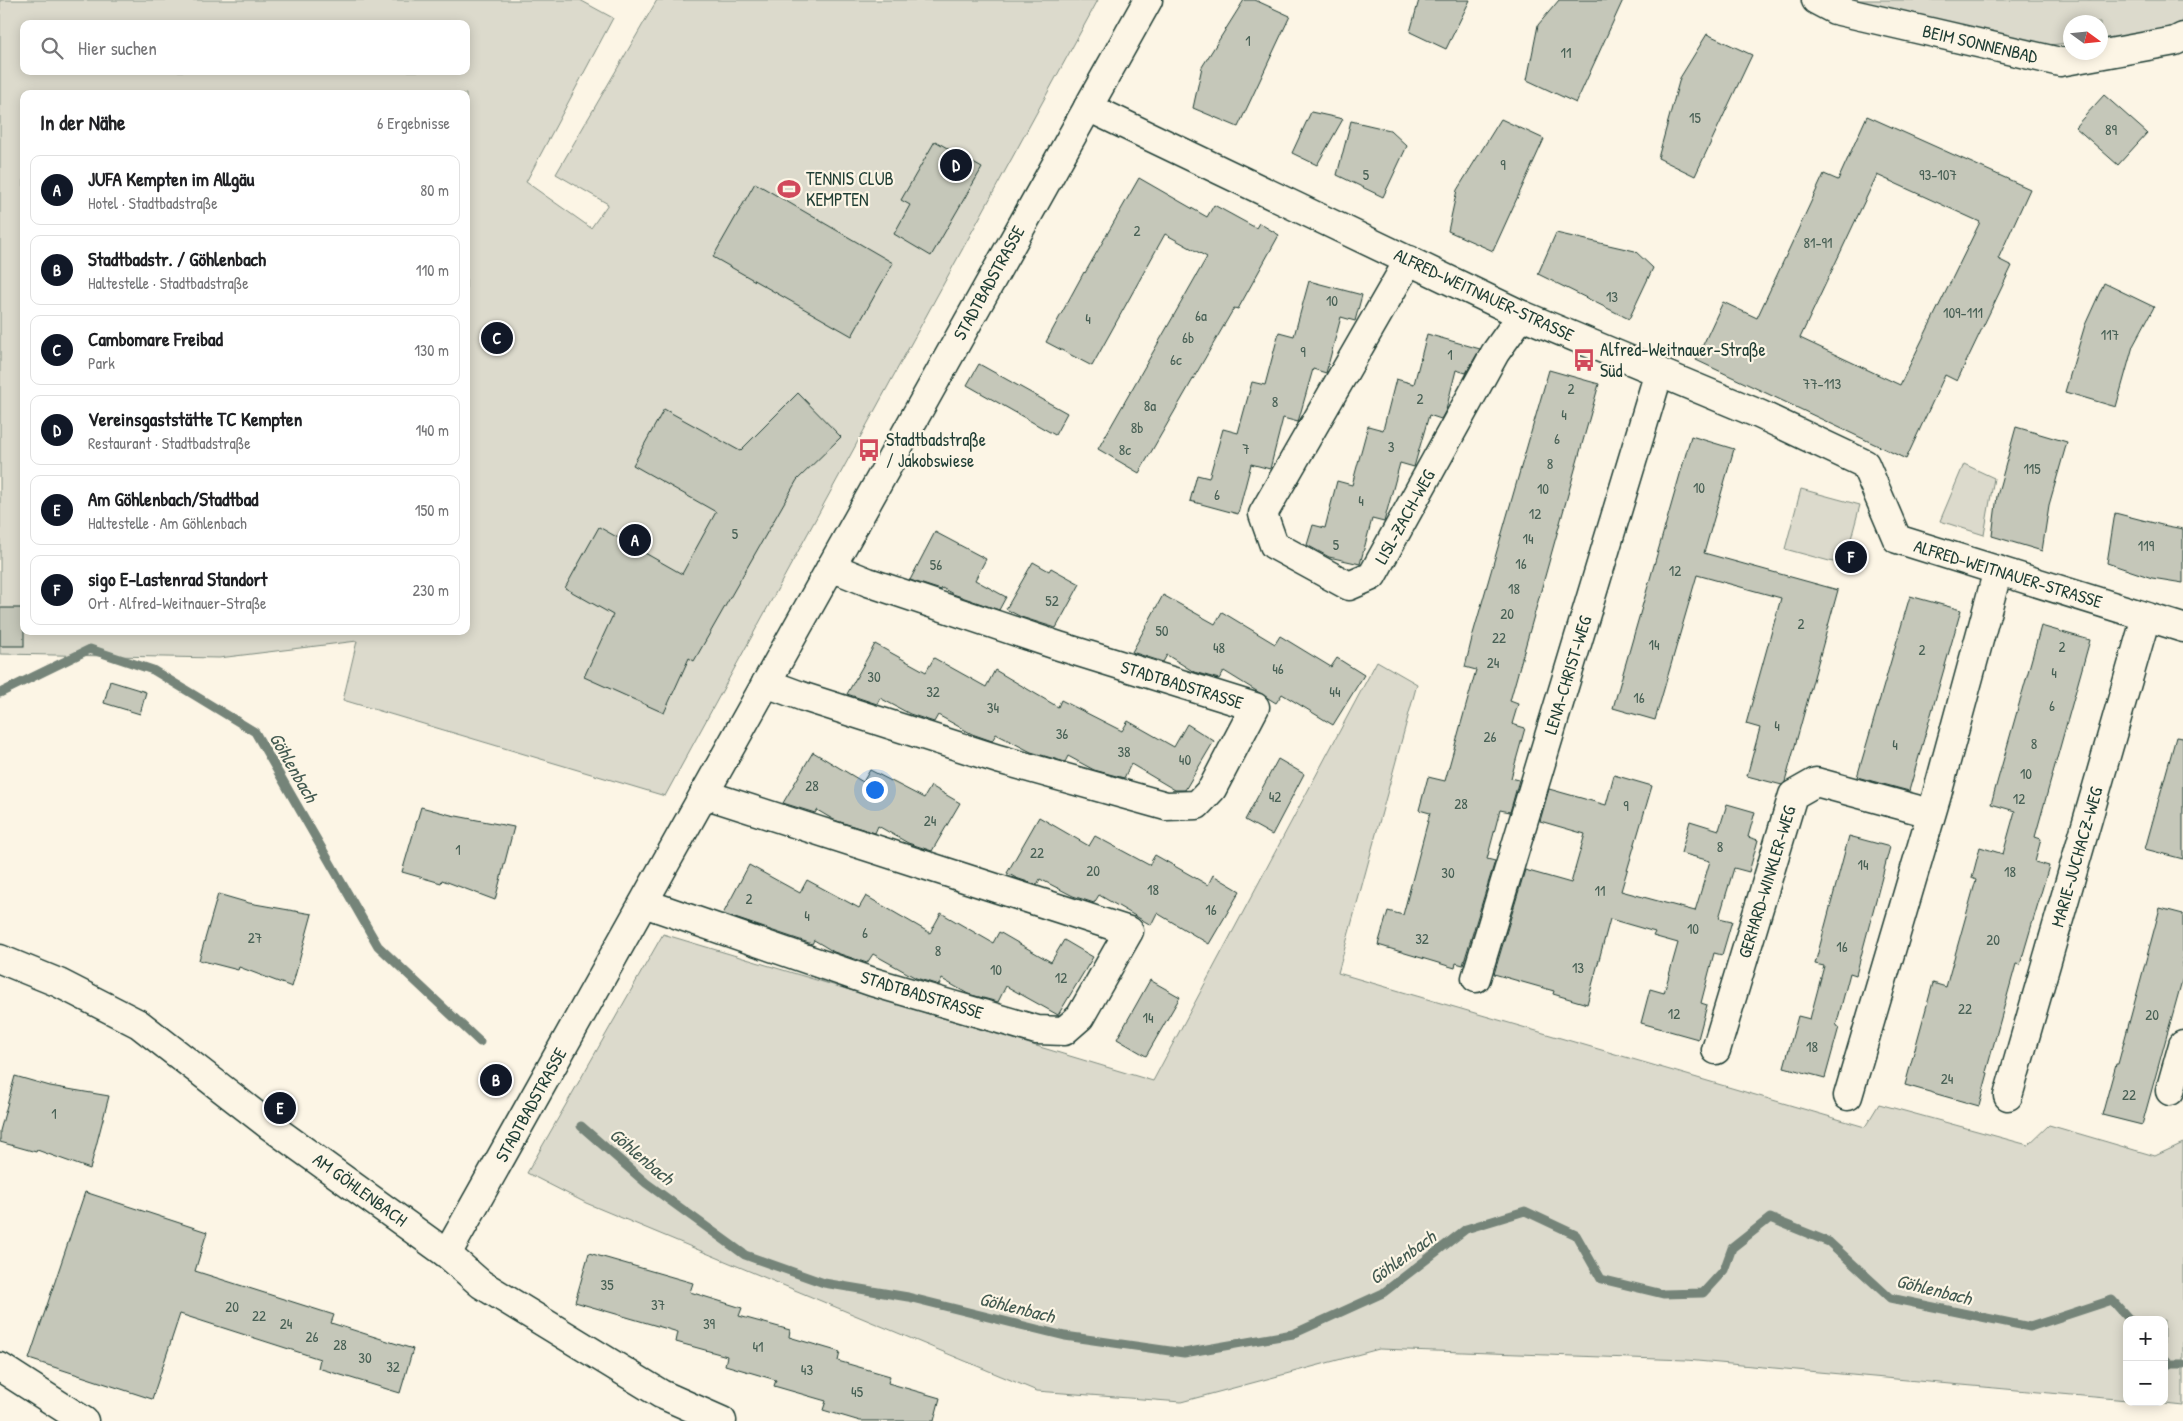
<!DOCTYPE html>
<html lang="de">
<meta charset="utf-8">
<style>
body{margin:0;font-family:"Patrick Hand",sans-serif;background:#f6f6f6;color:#202124}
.controls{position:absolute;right:15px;bottom:15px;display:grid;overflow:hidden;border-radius:10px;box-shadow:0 2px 12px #0003}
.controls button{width:45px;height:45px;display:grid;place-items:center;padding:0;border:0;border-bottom:1px solid #e0e0e0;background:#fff;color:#202124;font:25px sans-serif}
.compass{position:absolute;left:2063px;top:15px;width:45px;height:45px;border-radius:50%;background:#fff;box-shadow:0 2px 12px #0003;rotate:105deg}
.you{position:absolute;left:874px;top:789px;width:18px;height:18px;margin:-12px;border:4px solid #fff;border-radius:50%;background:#1a73e8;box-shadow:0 0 0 8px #1a73e833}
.badge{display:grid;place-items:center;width:32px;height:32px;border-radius:50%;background:#111827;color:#fff;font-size:16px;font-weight:700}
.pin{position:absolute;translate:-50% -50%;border:2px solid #fff;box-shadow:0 1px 5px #0006}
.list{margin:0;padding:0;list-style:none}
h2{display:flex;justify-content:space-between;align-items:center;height:65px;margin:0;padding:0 20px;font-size:21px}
h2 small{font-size:16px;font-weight:400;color:#757577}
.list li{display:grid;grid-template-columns:32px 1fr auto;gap:15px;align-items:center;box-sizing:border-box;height:70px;margin:0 10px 10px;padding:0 10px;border:1px solid #e0e0e0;border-radius:10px}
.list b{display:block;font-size:19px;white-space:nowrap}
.list p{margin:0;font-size:16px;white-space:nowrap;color:#757577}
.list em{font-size:16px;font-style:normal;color:#757577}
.icon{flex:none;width:28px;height:28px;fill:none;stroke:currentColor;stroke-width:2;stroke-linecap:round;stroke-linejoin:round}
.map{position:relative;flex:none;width:2183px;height:1421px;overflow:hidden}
.search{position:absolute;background:#fff;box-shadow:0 2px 12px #0003;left:20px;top:20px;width:450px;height:55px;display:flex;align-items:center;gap:12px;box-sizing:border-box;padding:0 18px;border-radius:10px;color:#757577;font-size:19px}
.panel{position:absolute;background:#fff;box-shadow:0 2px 12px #0003;left:20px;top:90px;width:450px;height:545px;border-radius:10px}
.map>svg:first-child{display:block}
</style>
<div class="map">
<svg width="2183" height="1421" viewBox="0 0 2183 1421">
<rect width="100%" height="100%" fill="#fcf5e5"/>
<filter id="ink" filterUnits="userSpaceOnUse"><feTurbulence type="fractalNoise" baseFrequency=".02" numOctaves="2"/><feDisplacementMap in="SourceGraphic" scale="10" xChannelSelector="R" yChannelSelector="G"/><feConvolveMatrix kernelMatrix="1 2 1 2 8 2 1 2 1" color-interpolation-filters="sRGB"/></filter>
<g filter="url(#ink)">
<g fill="#dcdacc" stroke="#7e8c80" fill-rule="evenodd">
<path d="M0,0H580L613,18L526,182L591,228L608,204L556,174L657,0H1098L665,796L343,700L357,641L219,658L0,654ZM24,24H466V71H24ZM24,94H466V631H24Z"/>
<polygon points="1855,0 2183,0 2183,24 2175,30 2101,39 2100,22 2070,22 2070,43 2048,45 1937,34"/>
<polygon points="1964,464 1994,478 1984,535 1940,521"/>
<polygon points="1801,489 1860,505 1844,565 1785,549"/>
<polygon points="1377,661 1417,684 1338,973 1865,1127 1879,1104 2028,1145 2049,1125 2155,1156 2183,1143 2183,1406 2146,1402 2164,1402 2164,1320 2127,1320 2127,1400 1686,1360 1379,1349 1181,1402 1037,1391 586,1203 527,1173 663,934 1153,1081"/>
</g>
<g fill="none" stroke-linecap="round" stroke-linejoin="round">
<g stroke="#758479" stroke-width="9">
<polyline points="0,693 90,649 153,670 255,732 378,946 480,1042"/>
<polyline points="581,1126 646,1183 745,1255 824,1283 908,1297 1065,1336 1184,1353 1293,1334 1383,1293 1466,1229 1525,1211 1576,1235 1601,1279 1663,1294 1703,1293 1724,1270 1732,1248 1770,1218 1829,1242 1890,1298 2030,1327 2112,1300 2130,1320"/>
<polyline points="2164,1358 2170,1364 2183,1364"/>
</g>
</g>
<g fill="#c5c7b9" stroke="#1f3d34" fill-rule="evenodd">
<polygon points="1244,0 1255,0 1290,16 1238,127 1193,108 1202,67"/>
<polygon points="1419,0 1470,0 1446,49 1410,32"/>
<polygon points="1559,0 1623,0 1576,103 1527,80 1538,25"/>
<polygon points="1707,34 1752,55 1695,176 1658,158 1680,78"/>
<polygon points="2104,95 2147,133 2118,165 2075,127"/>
<polygon points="1311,112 1343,119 1317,165 1292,153"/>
<path d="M1867,116L2030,189L1998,259L2012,266L1957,381L1945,375L1906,459L1696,360L1723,302L1757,318L1824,174L1838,180ZM1877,175L1980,222L1900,385L1800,338Z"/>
<polygon points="1501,119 1544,139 1493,251 1448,231 1457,190"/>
<polygon points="1351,121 1390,130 1407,146 1383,197 1337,175"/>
<polygon points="935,141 982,168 931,256 894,234 910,205 901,200"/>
<polygon points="1139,178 1207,217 1214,205 1256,228 1259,223 1279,235 1238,309 1234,308 1139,473 1098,449 1207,257 1165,234 1092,366 1046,342 1084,272 1085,273"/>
<polygon points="755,183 893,263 852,336 713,257"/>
<polygon points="1556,233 1635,251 1653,268 1629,319 1538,274"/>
<polygon points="1309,281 1362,295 1355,321 1341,317 1326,373 1313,369 1298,422 1283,418 1270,469 1251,464 1238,514 1190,501 1197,475 1209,478 1223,429 1238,433 1252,382 1265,385 1279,332 1294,336"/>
<polygon points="2104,283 2154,307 2133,346 2116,407 2065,392 2085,325"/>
<polygon points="1427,334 1480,349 1466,373 1456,370 1446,410 1441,419 1429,415 1414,467 1400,463 1384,522 1372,519 1360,564 1329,557 1307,545 1313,525 1325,528 1337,481 1352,485 1368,426 1383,430 1396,379 1414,384"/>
<polygon points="979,364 1067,413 1055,435 967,385"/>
<polygon points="1549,370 1599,384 1510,701 1518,704 1512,724 1525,728 1511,778 1519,780 1510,812 1500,810 1487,859 1495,861 1463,965 1456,963 1455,968 1378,945 1388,911 1403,915 1430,813 1419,810 1428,777 1445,781 1476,670 1465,667 1473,634"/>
<polygon points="798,393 841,437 797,480 694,661 689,658 664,713 584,677 613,615 565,588 599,527 682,574 716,512 633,465 664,409 740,451"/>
<polygon points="2016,427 2067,442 2049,505 2042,551 1992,536 1997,496"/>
<polygon points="1691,436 1734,449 1704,553 1838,590 1785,782 1782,785 1747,776 1760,728 1746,724 1781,598 1697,575 1655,720 1613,708"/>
<polygon points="2115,513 2162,525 2183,529 2183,583 2152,578 2107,563"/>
<polygon points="935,532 986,559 975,580 1006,597 999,610 953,594 942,588 941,590 910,580"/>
<polygon points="1033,562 1049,571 1051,568 1080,584 1056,628 1021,617 1006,609"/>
<polygon points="1163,595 1215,624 1222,612 1275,644 1280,636 1331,667 1337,658 1364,675 1333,725 1282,694 1276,703 1224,671 1219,679 1194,672 1167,655 1163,662 1135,653 1132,652"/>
<polygon points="1910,596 1961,610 1909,791 1857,777"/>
<rect x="0" y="608" width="24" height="38"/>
<polygon points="2041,626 2090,640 2035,837 2041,839 2035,862 2049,866 2020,965 2016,964 1986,1072 1988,1073 1979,1106 1905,1085 1933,983 1946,987 1976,880 1972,878 1980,847 2003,854 2015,811 1991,804"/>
<polygon points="875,644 926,672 934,658 986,687 995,670 1058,707 1061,700 1122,731 1128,721 1174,747 1187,724 1214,741 1185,790 1175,790 1131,764 1124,778 1094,770 1068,756 1065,762 1031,752 996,734 992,741 972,734 938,715 934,722 910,714 880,698 877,704 847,694"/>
<polygon points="110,681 146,692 140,714 104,703"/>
<polygon points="2176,737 2183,738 2183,859 2145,849"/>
<polygon points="813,752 863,782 870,770 924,798 931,786 960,803 932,851 908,843 878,826 875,833 834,820 817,810 815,813 783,803"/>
<polygon points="1278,759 1304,774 1272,835 1245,820"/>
<polygon points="1614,775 1652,786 1621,891 1695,911 1710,861 1681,853 1690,821 1719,830 1727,804 1755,812 1748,837 1758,840 1749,872 1734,868 1719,918 1732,921 1722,955 1714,953 1701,1003 1707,1005 1698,1039 1641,1023 1650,989 1664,993 1678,943 1653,936 1655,932 1610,919 1587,1004 1553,994 1554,991 1494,974 1525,870 1571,883 1585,834 1540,821 1549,789 1606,805"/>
<polygon points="421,807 451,815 514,827 495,900 442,880 441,883 402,872"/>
<polygon points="1039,817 1089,846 1095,836 1149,865 1155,855 1208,885 1213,875 1240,891 1209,944 1157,913 1151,925 1099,895 1094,903 1073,896 1040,879 1037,885 1016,878 1007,873"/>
<polygon points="1849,836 1890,847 1856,975 1850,973 1836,1026 1839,1027 1825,1078 1784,1067 1798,1016 1810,1019 1824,966 1815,964"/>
<polygon points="749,865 800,893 807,880 859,908 866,896 930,933 941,913 993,943 999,932 1051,962 1064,940 1093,957 1058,1015 1006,986 998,1002 968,994 942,979 939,985 916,978 873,954 867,963 834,952 814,940 812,944 723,914"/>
<polygon points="218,894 249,903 312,914 292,987 239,967 238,970 199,960"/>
<polygon points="2160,908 2183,914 2183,977 2142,1125 2102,1115 2116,1064 2118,1064"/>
<polygon points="1150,980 1180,997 1146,1056 1117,1039"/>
<polygon points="15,1076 50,1086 109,1096 90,1169 37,1150 36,1152 0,1142 0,1131"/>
<polygon points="85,1192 207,1232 195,1271 334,1315 331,1323 413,1349 400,1393 318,1368 320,1359 180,1314 152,1399 29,1359"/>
<polygon points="589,1253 693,1283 690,1292 742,1308 739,1316 790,1330 789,1337 840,1352 838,1361 890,1376 888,1383 940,1398 934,1421 860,1421 823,1410 826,1401 774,1386 776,1380 725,1365 727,1356 676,1342 678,1332 575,1302"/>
</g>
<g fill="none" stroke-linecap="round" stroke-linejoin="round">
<defs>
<g id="minor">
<polyline points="1816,0 1835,10 2060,62 2175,41 2183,37"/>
<polyline points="1088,107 1522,315 1759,414 1865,464 1897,539 2183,628"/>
<polyline points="1409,260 1263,514 1274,545 1349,586 1372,576 1495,353 1522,315"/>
<polyline points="766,683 804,697 998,759 1166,806 1197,805 1212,789 1255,707 1059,646 868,582 831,567"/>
<polyline points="644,903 873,982 1037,1030 1064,1031 1080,1017 1129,931 704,794"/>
<polyline points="0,959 59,983 139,1024 270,1126 447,1254 481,1284 661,1394 722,1421"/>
<polyline points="1476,978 1659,372"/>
<polyline points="1716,1050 1793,795 1816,782 1930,813"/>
<polyline points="2170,1091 2183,1045"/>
<polyline points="1848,1096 1936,798 1998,570"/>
<polyline points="2008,1096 2146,617"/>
<polyline points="447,1254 1148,0"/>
<polyline points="0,1367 84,1421"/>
</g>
</defs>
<use href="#minor" stroke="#1f3d34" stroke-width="31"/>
<use href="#minor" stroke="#fcf5e5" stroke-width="28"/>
</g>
</g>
<defs>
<symbol id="stadium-bare" viewBox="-9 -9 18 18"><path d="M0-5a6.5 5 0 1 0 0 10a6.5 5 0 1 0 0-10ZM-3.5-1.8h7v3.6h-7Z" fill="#d1495b" stroke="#fcf5e5" stroke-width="2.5" paint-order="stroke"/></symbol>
<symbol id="bus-bare" viewBox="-9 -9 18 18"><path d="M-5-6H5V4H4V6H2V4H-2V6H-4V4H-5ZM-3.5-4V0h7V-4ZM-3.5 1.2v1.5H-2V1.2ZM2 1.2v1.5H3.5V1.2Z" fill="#d1495b" stroke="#fcf5e5" stroke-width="2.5" paint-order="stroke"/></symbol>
</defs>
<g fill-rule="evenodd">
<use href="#stadium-bare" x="773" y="173" width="32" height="32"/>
<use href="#bus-bare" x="1568" y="344" width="32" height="32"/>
<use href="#bus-bare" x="853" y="434" width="32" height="32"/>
</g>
<g text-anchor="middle" stroke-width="4.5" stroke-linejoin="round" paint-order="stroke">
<g font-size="15" fill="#486055">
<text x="1248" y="46">1</text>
<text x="1566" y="58">11</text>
<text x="1695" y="123">15</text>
<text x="2111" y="135">89</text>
<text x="1503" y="170">9</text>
<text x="1366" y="180">5</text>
<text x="1938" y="180">93-107</text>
<text x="1137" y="236">2</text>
<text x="1818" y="248">81-91</text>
<text x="1612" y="302">13</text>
<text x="1332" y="306">10</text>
<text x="1963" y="318">109-111</text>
<text x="1201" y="321">6a</text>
<text x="1088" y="324">4</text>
<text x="2110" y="340">117</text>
<text x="1188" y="343">6b</text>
<text x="1303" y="357">9</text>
<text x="1450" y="360">1</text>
<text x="1176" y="365">6c</text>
<text x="1822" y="389">77-113</text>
<text x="1571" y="394">2</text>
<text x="1420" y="404">2</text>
<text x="1275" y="407">8</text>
<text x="1150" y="411">8a</text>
<text x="1564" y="420">4</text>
<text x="1137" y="433">8b</text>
<text x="1557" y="444">6</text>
<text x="1391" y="452">3</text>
<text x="1246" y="454">7</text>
<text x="1125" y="455">8c</text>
<text x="1550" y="469">8</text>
<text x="2032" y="474">115</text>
<text x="1699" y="493">10</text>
<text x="1543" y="494">10</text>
<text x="1217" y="500">6</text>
<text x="1361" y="506">4</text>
<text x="1535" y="519">12</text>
<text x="735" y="539">5</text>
<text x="1528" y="544">14</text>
<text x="1336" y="550">5</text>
<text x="2146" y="551">119</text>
<text x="1521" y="569">16</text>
<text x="936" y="570">56</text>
<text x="1675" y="576">12</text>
<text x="1514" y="594">18</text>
<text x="1052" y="606">52</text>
<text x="1507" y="619">20</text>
<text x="1801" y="629">2</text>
<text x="1162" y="636">50</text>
<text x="1499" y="643">22</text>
<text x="1654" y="650">14</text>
<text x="2062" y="652">2</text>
<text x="1219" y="653">48</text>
<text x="1922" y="655">2</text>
<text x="1493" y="668">24</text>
<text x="1278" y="674">46</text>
<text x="2054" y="678">4</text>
<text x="874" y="682">30</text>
<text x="933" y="697">32</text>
<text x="1335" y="697">44</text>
<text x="1639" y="703">16</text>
<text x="2052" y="711">6</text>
<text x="993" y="713">34</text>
<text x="1777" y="731">4</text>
<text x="1062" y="739">36</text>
<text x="1490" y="742">26</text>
<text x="2034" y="749">8</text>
<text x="1895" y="750">4</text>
<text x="1124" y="757">38</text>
<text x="1185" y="765">40</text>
<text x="2026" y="779">10</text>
<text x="812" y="791">28</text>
<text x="1275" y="802">42</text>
<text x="2019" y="804">12</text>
<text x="1461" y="809">28</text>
<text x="1626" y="811">9</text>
<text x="930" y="826">24</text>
<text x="1720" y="852">8</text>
<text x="458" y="855">1</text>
<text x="1037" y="858">22</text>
<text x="1863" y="870">14</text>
<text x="1093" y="876">20</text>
<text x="2010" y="877">18</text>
<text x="1448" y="878">30</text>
<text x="1153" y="895">18</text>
<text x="1600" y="896">11</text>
<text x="749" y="904">2</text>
<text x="1211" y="915">16</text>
<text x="807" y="921">4</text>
<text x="1693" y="934">10</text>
<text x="865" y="938">6</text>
<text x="255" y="943">27</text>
<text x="1422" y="944">32</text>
<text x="1993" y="945">20</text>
<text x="1842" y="952">16</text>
<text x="938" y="956">8</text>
<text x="1578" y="973">13</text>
<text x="996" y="975">10</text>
<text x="1061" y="983">12</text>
<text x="1965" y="1014">22</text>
<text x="1674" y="1019">12</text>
<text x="2152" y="1020">20</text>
<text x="1148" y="1023">14</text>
<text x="1812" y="1052">18</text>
<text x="1947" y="1084">24</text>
<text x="2129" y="1100">22</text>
<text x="54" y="1119">1</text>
<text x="607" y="1290">35</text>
<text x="658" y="1310">37</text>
<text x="232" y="1312">20</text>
<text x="259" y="1321">22</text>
<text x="286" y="1329">24</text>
<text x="709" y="1329">39</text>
<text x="312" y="1342">26</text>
<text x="340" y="1350">28</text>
<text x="758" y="1352">41</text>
<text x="365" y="1363">30</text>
<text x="393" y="1372">32</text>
<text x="807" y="1375">43</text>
<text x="857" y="1397">45</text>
</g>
<g font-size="18" fill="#1f3d34" stroke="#fcf5e5">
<text transform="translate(1980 44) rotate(13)" y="6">BEIM SONNENBAD</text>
<text transform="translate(989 283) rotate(-61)" y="6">STADTBADSTRASSE</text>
<text transform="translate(1484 295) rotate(25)" y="6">ALFRED-WEITNAUER-STRASSE</text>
<text transform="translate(1405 517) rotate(-61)" y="6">LISL-ZACH-WEG</text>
<text transform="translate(2008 574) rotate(17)" y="6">ALFRED-WEITNAUER-STRASSE</text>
<text transform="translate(1568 675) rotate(-73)" y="6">LENA-CHRIST-WEG</text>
<text transform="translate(1182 685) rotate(17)" y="6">STADTBADSTRASSE</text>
<text transform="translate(2077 857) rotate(-74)" y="6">MARIE-JUCHACZ-WEG</text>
<text transform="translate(1767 882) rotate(-73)" y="6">GERHARD-WINKLER-WEG</text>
<text transform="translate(922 995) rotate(17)" y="6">STADTBADSTRASSE</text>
<text transform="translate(531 1105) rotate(-61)" y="6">STADTBADSTRASSE</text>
<text transform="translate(360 1190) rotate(36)" y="6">AM GÖHLENBACH</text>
</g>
<g font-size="18" fill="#1f3d34" stroke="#fcf5e5" text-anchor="start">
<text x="806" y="185">TENNIS CLUB<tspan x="806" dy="21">KEMPTEN</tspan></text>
<text x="1600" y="356">Alfred-Weitnauer-Straße<tspan x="1600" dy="21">Süd</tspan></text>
<text x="886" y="446">Stadtbadstraße<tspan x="886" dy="21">/ Jakobswiese</tspan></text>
</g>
<g font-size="19" font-style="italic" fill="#435a51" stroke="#fcf5e5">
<text transform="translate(294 767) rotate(60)" y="7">Göhlenbach</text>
<text transform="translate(642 1156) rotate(40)" y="7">Göhlenbach</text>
<text transform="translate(1402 1257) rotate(-36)" y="7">Göhlenbach</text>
<text transform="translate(1934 1289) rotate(14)" y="7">Göhlenbach</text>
<text transform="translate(1017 1307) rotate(14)" y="7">Göhlenbach</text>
</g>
</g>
</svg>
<div class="controls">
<button>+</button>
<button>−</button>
</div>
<svg class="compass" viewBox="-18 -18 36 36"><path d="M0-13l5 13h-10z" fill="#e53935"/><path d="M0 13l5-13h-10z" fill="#757577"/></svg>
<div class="you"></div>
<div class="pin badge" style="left:635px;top:540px">A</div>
<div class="pin badge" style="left:496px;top:1080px">B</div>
<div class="pin badge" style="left:497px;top:338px">C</div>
<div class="pin badge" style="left:956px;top:165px">D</div>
<div class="pin badge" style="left:280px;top:1108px">E</div>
<div class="pin badge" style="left:1851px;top:557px">F</div>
<div class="search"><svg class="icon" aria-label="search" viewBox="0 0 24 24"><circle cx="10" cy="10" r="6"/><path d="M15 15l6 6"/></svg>Hier suchen</div>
<section class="panel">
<h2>In der Nähe<small>6 Ergebnisse</small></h2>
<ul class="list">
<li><span class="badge">A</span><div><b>JUFA Kempten im Allgäu</b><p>Hotel · Stadtbadstraße</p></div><em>80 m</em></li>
<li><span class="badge">B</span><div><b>Stadtbadstr. / Göhlenbach</b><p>Haltestelle · Stadtbadstraße</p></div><em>110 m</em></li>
<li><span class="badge">C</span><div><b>Cambomare Freibad</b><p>Park</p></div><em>130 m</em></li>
<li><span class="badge">D</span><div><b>Vereinsgaststätte TC Kempten</b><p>Restaurant · Stadtbadstraße</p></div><em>140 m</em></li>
<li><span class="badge">E</span><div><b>Am Göhlenbach/Stadtbad</b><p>Haltestelle · Am Göhlenbach</p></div><em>150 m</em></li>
<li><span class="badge">F</span><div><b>sigo E-Lastenrad Standort</b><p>Ort · Alfred-Weitnauer-Straße</p></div><em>230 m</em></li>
</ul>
</section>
</div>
